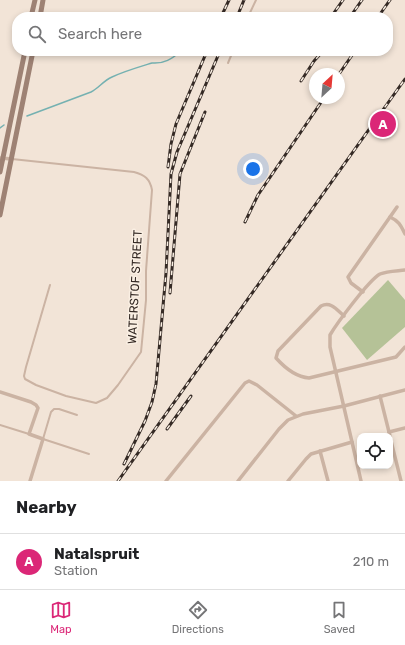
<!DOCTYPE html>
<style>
body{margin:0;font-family:Rubik,sans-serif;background:#f6f6f6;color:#202124}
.controls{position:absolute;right:12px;bottom:12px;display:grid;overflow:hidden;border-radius:8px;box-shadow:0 2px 6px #0003}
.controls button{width:36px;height:36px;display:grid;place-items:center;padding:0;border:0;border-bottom:1px solid #e0e0e0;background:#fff;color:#202124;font:20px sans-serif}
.compass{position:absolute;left:309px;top:68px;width:36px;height:36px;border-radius:50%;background:#fff;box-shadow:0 2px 6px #0003;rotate:26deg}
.you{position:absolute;left:253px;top:169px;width:14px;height:14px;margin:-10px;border:3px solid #fff;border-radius:50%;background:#1a73e8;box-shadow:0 0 0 6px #1a73e833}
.badge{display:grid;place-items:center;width:26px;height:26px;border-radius:50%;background:#db2777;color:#fff;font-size:13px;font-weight:700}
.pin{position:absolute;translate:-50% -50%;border:2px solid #fff;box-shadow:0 1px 4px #0006}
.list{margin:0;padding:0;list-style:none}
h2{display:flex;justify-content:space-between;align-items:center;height:52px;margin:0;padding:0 16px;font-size:17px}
h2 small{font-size:13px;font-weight:400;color:#757577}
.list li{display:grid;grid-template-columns:26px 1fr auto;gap:12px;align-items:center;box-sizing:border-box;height:56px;padding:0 16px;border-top:1px solid #e0e0e0}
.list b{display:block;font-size:15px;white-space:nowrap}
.list p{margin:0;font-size:13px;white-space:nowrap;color:#757577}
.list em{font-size:13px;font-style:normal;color:#757577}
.icon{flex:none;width:22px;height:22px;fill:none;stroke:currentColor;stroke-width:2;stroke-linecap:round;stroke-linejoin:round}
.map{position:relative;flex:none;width:405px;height:481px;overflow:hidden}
.search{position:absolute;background:#fff;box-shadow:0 2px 6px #0003;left:12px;right:12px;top:12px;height:44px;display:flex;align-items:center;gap:10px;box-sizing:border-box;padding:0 14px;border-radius:16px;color:#757577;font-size:15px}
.sheet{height:108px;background:#fff}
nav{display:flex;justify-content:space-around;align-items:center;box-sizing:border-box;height:56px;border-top:1px solid #e0e0e0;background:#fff;font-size:11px;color:#757577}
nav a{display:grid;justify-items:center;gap:2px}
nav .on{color:#db2777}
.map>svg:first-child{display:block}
</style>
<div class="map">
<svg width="405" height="481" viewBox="0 0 405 481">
<rect width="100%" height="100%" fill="#f2e4d7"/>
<polygon fill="#b5c297" points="388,280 405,300 405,327 367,360 342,328"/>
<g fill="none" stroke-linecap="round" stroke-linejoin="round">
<g stroke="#75b1b1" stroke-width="1.5">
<path d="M27,116L91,92C99,88 103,81 112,77C125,71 139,67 152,63C164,64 172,59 181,51"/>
<polyline points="0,128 4,125"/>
</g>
<g stroke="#cbb3a3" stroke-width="2">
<polyline points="248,17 256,0"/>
<polyline points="228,63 233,51"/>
<path d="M12,159L134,172C145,175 150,179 152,190L146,271V300L141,352L118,385L107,398L96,403L66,396L36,385L25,379L24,376L26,367L50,285"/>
<polyline points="77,415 59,409 54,409 51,412 43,439 89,454"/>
<polyline points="0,425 29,434"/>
</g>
<g stroke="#cbb3a3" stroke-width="3.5">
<polyline points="0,158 12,159"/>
<path d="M390,217C399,221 401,226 405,234"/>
<polyline points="363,292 351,283 348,277 397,207"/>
<path d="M344,316C337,310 331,301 321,306L278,351L276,358C285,368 296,377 309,378L396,357L405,347"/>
<polyline points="0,392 31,402 36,405 38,408 29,434 43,439 30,481"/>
<polyline points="380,396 390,436"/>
<polyline points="389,432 405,428"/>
<polyline points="390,437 401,481"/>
<polyline points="320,451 328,481"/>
<polyline points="166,481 245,383 249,381 257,385 296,416"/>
<polyline points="238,481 279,429 288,420 303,414 344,406 405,390"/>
<polyline points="288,481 306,459 311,454 352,442"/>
<path d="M361,481L330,347V335C337,323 369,280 380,274C387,271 397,271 405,270"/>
</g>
<g stroke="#9e8274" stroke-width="5">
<polyline points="31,17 35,0"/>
<polyline points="40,17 43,0"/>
<polyline points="0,172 25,51"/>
<polyline points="0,215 33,51"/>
</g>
<defs>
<g id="rail">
<polyline points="221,17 229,0"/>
<polyline points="237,17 244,0"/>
<polyline points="331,17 343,0"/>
<polyline points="350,17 362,0"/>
<polyline points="378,17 390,0"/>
<polyline points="339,74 355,51"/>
<polyline points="301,81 314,61 323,51"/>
<polyline points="168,167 171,144 176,124 207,51"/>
<polyline points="245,222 258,195 324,98"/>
<polyline points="170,293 180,174 205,112"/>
<polyline points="167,429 191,396"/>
<polyline points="124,464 145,421 152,402 156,384 166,273 171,174 177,152 220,51"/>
<polyline points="118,481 405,79"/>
</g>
</defs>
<use href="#rail" stroke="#352a25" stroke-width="3"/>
<use href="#rail" stroke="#faefe3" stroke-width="1.5" stroke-dasharray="4.5" stroke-linecap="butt"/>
</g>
<g text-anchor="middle" stroke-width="3" stroke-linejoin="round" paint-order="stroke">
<g font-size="12" fill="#352a25" stroke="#faefe3">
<text transform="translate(135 287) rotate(-87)" y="4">WATERSTOF STREET</text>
</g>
</g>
</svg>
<div class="controls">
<button><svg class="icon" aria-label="locate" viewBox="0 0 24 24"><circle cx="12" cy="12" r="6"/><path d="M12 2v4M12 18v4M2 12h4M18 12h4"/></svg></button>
</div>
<svg class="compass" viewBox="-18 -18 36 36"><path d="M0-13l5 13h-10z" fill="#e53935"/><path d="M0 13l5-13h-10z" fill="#757577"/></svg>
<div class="you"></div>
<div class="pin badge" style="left:383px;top:124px">A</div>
<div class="search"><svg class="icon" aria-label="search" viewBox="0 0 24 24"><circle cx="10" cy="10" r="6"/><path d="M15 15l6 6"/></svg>Search here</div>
</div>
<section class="sheet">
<h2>Nearby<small></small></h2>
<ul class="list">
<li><span class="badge">A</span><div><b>Natalspruit</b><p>Station</p></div><em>210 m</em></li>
</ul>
</section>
<nav>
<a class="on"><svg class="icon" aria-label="map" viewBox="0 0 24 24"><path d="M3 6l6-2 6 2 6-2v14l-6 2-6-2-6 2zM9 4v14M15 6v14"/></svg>Map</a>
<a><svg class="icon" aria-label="directions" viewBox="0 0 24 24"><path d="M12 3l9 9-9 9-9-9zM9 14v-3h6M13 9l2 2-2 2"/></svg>Directions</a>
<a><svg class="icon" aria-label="saved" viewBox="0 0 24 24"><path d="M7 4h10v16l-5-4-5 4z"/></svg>Saved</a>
</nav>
